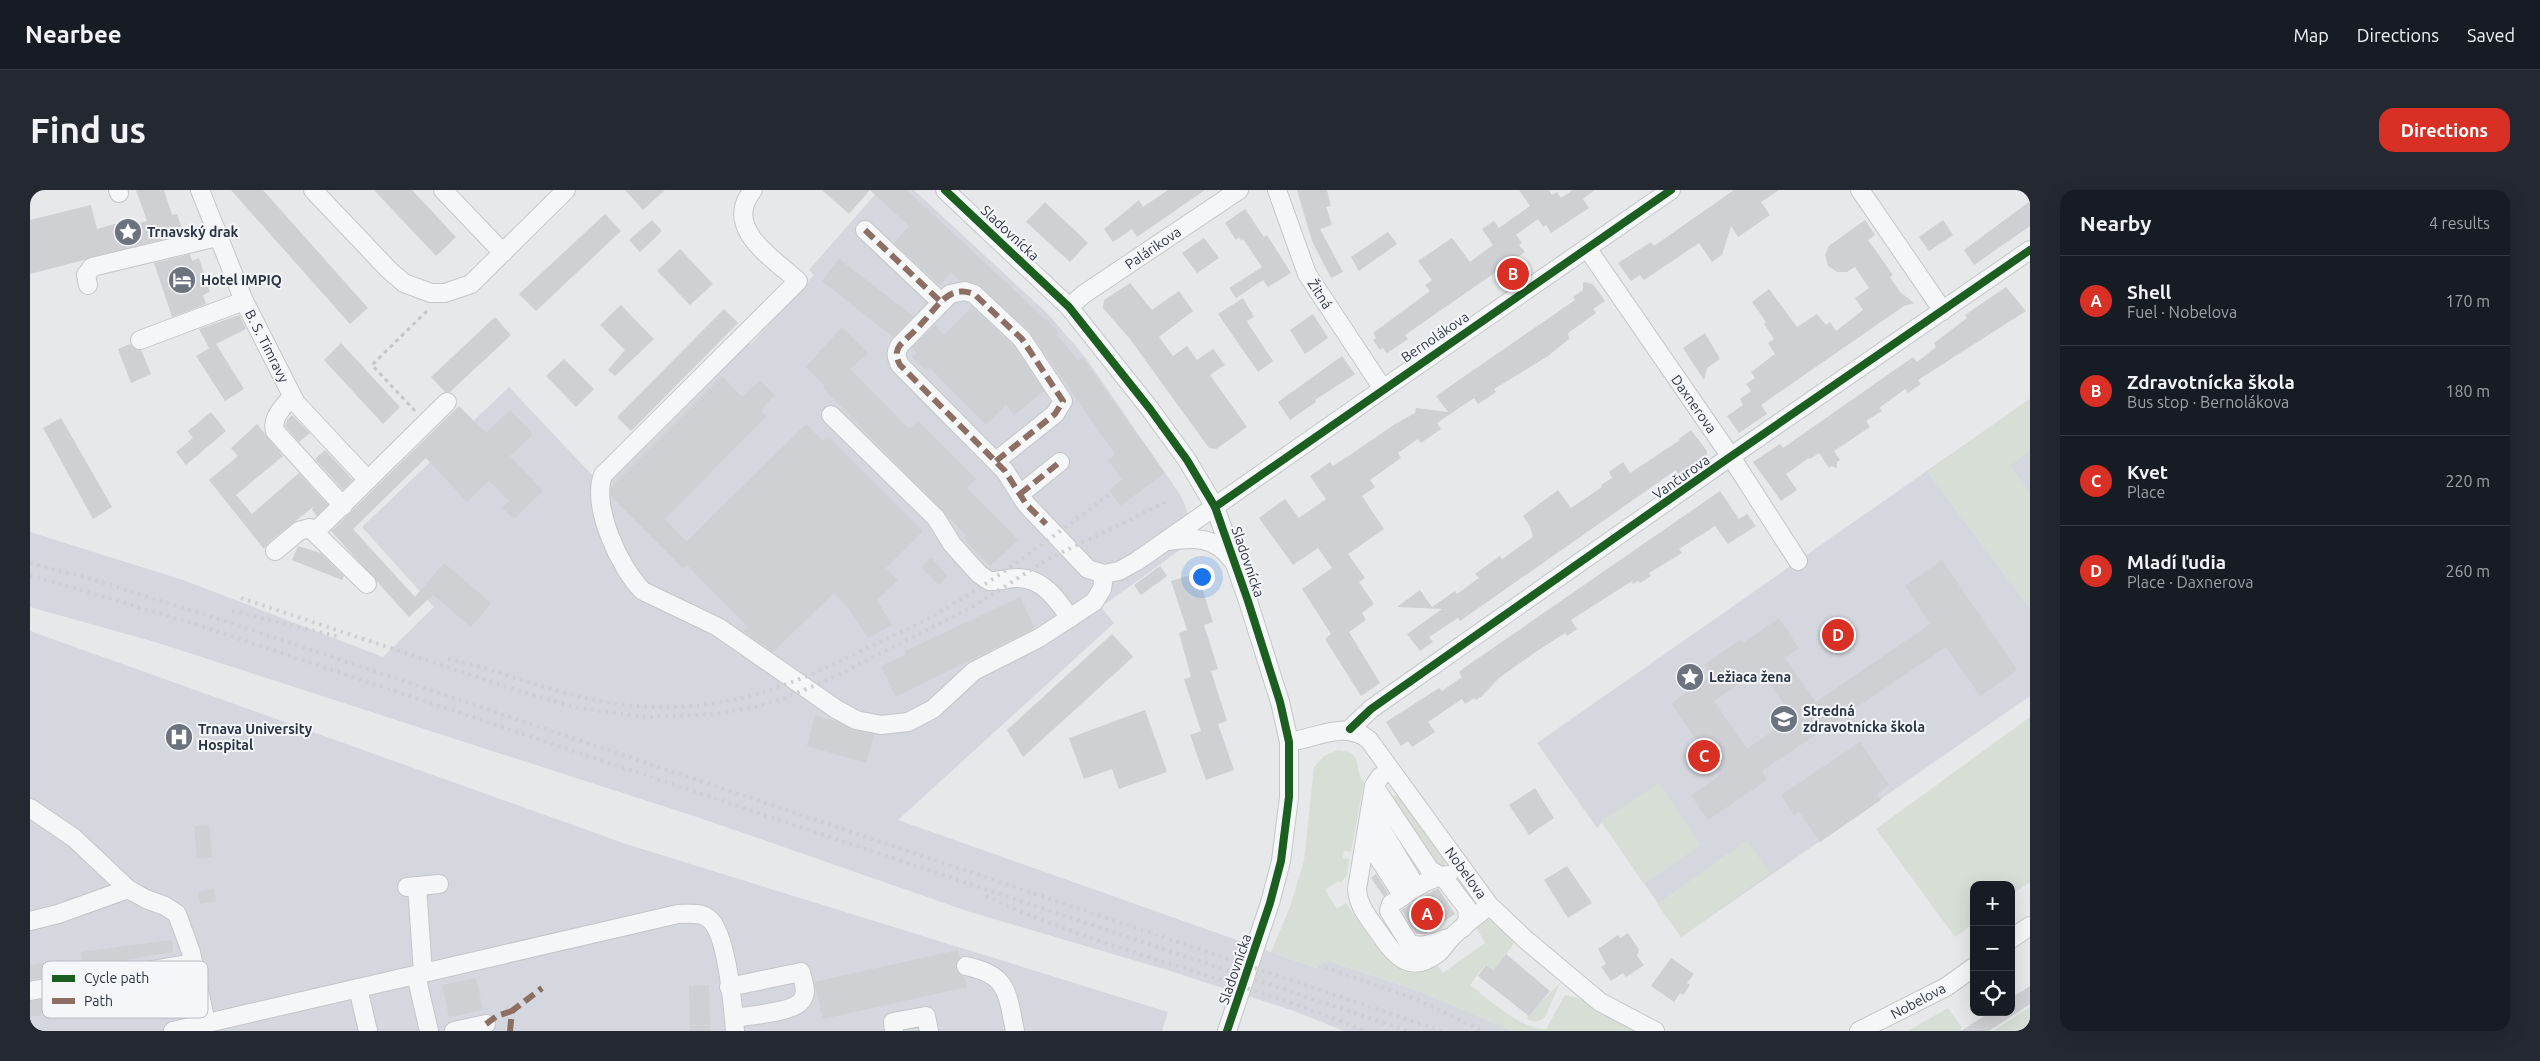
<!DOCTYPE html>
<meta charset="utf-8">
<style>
body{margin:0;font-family:Ubuntu,sans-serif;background:#242831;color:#f1f3f6}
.controls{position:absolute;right:15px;bottom:15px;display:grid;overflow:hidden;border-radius:10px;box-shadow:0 5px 20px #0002}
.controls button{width:45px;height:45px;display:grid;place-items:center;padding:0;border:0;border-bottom:1px solid #363941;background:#171b24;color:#f1f3f6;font:25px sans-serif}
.you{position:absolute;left:1171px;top:386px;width:18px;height:18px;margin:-12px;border:4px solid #fff;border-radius:50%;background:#1a73e8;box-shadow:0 0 0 8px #1a73e833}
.badge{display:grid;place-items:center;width:32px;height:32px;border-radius:50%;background:#d93025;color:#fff;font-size:16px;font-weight:700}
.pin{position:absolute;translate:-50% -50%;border:2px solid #fff;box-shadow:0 1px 5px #0006}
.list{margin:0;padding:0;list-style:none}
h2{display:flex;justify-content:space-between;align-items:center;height:65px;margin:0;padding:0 20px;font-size:21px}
h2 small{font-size:16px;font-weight:400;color:#9ea1a6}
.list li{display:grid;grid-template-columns:32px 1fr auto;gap:15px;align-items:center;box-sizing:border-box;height:90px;padding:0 20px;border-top:1px solid #363941}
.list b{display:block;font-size:19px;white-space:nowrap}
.list p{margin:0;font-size:16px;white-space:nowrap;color:#9ea1a6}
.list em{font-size:16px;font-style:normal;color:#9ea1a6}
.icon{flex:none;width:28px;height:28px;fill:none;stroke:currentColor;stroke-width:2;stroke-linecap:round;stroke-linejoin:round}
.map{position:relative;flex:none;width:2000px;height:841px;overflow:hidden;border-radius:15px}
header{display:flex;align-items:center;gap:30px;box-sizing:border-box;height:70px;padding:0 25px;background:#171b24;border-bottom:1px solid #363941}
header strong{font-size:24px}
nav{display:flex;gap:28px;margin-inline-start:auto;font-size:18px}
.intro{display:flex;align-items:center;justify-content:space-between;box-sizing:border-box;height:120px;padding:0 30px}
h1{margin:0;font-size:35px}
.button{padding:12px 22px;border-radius:15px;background:#d93025;color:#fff;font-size:18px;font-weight:700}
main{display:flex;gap:30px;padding:0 30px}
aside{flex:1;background:#171b24;border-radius:15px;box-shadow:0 5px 20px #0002}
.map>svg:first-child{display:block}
</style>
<header>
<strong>Nearbee</strong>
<nav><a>Map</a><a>Directions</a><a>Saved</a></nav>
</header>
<div class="intro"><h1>Find us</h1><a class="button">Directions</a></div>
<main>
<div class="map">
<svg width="2000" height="841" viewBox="0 0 2000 841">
<rect width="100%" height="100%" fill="#e6e8ea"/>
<g fill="#d4d7dd">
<polygon points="849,0 884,0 1018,124 1055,167 1151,306 1171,356 1154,357 1071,417 1084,433 868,630 1286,778 1292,772 1299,771 1389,801 1483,841 1314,841 1264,821 1137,780 937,721 670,628 125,452 0,417 0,342 153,390 353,467 404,417 332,337 479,197 563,286 704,149 721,154 784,85 779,80"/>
<polygon points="2000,209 2000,506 1651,747 1572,632 1567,638 1507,553"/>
<polygon points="0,441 596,654 1138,822 1132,841 0,841"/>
</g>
<g fill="#d6ded6">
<polygon points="2000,209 2000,260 1981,276 2000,303 2000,419 1897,282"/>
<polygon points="2000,527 2000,692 1981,705 1981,695 1944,695 1944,733 1925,747 1846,639"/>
<path d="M1308,560C1337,564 1321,578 1334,592L1321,662L1314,661L1313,668L1319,669L1317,685L1311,693L1308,691L1295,700L1307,719L1316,713L1344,754L1348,752C1366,777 1376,795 1406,773L1413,783L1455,753L1446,737L1455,726L1485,752L1476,764L1512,811L1530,793L1515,827C1509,832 1504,833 1496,829L1507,815L1455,775L1440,795C1458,809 1493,841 1516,839L1535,805L1554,810L1607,841H1483L1389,801L1315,776L1298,771L1292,772L1286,778L1241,762L1260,717L1274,671L1284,577L1294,566Z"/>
<polygon points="1629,593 1671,655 1614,694 1571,631"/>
<polygon points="1365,605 1371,607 1415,672 1415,678 1410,678 1391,651 1384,646 1362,608"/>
<polygon points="1717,650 1740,683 1651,747 1627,714"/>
<polygon points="2000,817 2000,841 1963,841"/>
<polygon points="1918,818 1932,838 1930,841 1878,841"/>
</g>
<g fill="#ced0d3" fill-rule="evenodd">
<polygon points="106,0 134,0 142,25 147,24 154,44 0,84 0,30 61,15 67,39 88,33 90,39 117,31"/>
<polygon points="201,0 233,0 338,118 320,134"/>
<polygon points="344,0 382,0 426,47 406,66"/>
<polygon points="595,0 635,0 613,20"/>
<polygon points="792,0 877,0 1029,142 1027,145 1048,170 1052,167 1135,283 1090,316 1079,300 1092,290 1078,270 1085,264 999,141 948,94 930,91 921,83 910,95 864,53 879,36 840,0 819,24"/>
<polygon points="1138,0 1175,0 1107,47 1102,39 1083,52 1074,39 1109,10 1113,17"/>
<polygon points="1267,0 1297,0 1301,16 1296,17 1302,35 1290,39 1313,82 1301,88 1282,51"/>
<polygon points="1489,0 1519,0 1522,5 1527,2 1531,8 1543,0 1565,0 1553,9 1559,18 1521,43 1516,35 1513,37 1508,29 1486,45 1492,53 1489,55 1495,62 1375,145 1378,149 1357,163 1353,158 1350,160 1343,150 1346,148 1343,143 1400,101 1395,95 1402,90 1388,71 1422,48 1440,72 1463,55 1452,39 1464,31 1469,38 1500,16"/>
<polygon points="1704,0 1749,0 1731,12 1740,25 1708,47 1701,36 1692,65 1682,72 1669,53 1614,90 1610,85 1601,91 1588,73 1621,52 1624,56"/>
<polygon points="2000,11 2000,36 1944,75 1934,60"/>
<polygon points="1015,12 1058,53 1040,72 996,32"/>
<polygon points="1215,19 1234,47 1237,45 1261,83 1238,97 1233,90 1206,108 1199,98 1232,77 1213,49 1211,51 1209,47 1206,50 1195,33"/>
<polygon points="575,24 591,41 506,121 489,104"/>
<polygon points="622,30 632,41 610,62 599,50"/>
<polygon points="1835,30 1845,45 1838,50 1863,85 1860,87 1870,102 1884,113 1874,116 1731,215 1737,224 1709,243 1697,226 1713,215 1710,209 1721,201 1716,194 1725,188 1721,182 1745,164 1738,153 1744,149 1734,134 1736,132 1722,112 1739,99 1767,137 1787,124 1796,135 1800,132 1806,141 1833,120 1825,108 1839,98 1825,77 1817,82 1807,82 1798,76 1795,65 1799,56"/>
<polygon points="1913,30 1923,45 1899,61 1889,47"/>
<polygon points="1358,42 1367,54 1329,81 1321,67"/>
<polygon points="1174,48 1189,68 1167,83 1152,63"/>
<polygon points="650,59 683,94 660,115 627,81"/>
<polygon points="160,64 162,71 169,68 180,102 173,105 176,114 142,127 124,73"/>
<polygon points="809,69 883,126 863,147 792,91"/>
<polygon points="1553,92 1563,94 1575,111 1563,119 1566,123 1538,143 1539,149 1518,166 1464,199 1466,202 1448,214 1444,208 1407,233 1411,239 1391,253 1388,249 1368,263 1371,268 1340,290 1345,297 1332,306 1354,339 1318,364 1335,388 1329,392 1344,414 1332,423 1336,430 1319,442 1350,493 1331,506 1295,449 1301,444 1272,399 1302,378 1288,358 1263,375 1229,328 1255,309 1269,328 1296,309 1280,286 1300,272 1303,276 1317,267 1365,234 1385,223 1386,218 1418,222 1406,206 1545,110 1543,107 1553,100"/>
<polygon points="1100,93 1122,120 1149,101 1163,121 1129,147 1143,166 1157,156 1167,170 1183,159 1195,175 1180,185 1217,237 1186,259 1179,258 1100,149 1073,118 1074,110"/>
<polygon points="1976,97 1996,121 1888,190 1891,194 1878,203 1875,199 1849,218 1852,221 1836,231 1840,237 1804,261 1810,270 1807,272 1807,278 1801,276 1799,278 1789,263 1780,269 1779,268 1756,284 1767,300 1751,311 1723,272 1750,254 1753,258 1883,167 1887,172 1906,157 1904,153 1937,128 1935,125"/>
<polygon points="1213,108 1224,127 1217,131 1219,135 1243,171 1228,182 1188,124"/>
<polygon points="591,115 624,149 585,186 578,180 595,160 570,135"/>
<polygon points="942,117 984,156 1014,201 984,225 976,215 956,235 899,177 896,181 882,167 887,163 882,158 905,135 914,145"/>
<polygon points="694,119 708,133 601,241 587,227"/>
<polygon points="1283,124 1298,148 1275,164 1260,140"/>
<polygon points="209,125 216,139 186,154 214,199 195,211 166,166 181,157 179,158 169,139"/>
<polygon points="465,127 481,145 420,202 415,202 401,187"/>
<polygon points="812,137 838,163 820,179 879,239 888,231 946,289 937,298 988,350 960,376 934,349 937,346 793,198 795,196 776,177"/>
<polygon points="1675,143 1690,169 1677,178 1674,190 1653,158"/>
<polygon points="311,153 370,217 353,234 294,170"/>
<polygon points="100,154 104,158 111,160 121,184 101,193 88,159"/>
<polygon points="1312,166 1325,184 1285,210 1286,212 1260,230 1248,212"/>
<polygon points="534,169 564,199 546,217 516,186"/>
<polygon points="692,186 712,207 730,190 745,205 731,220 737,226 635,329 656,351 658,350 776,234 793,251 798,246 893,341 856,378 868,390 847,410 862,435 838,448 819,419 804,403 743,462 721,447 714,441 718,437 657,375 653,378 581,306 581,297"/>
<polygon points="429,216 456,243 480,220 503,244 480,266 513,301 484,329 472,317 479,311 459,291 437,312 396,268 323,339 385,407 414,373 461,413 441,437 403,405 379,427 301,341"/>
<polygon points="181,222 196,241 156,275 146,262 163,248 158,241"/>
<polygon points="262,225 280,243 269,252 255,236 257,230"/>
<polygon points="31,228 82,317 63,329 13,238"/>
<polygon points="227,234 253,266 206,305 222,324 269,283 298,315 287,326 282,320 283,317 238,353 234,359 179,290 208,266 201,258"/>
<polygon points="1661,240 1677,261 1676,267 1650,286 1646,280 1430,431 1428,428 1399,447 1403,452 1390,461 1377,444 1412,419 1367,417 1390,400 1402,417 1425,401 1427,404 1449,388 1445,384 1470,366 1472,369 1503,347 1500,336 1493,326 1528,300 1541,318 1572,297 1571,295 1582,288 1579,282 1593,272 1600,283 1650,250 1649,249"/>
<polygon points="295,260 323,290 313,300 285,269"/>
<polygon points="1690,301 1709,329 1717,324 1726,336 1698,354 1685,336 1649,359 1652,363 1619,383 1621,386 1610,393 1608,391 1603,394 1602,391 1541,430 1547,439 1537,446 1535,443 1504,463 1469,488 1452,506 1446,510 1444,508 1435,514 1432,509 1398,532 1405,542 1382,557 1378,551 1371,556 1356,532 1409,498 1412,501 1432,487 1429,482 1434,478"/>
<polygon points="268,356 291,363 314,386 312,390 262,370"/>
<polygon points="901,368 918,386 909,395 891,377"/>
<path d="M1912,370L1987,480L1950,506L1916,457L1732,581L1737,590L1678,630L1661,605L1690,585L1641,513L1681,486L1674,475L1710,450L1713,453L1749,428L1769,458L1755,468L1786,512L1900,434L1875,396ZM1722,485L1726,491L1734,486L1763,527L1717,559L1684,511Z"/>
<polygon points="1130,376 1137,386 1111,405 1104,395"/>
<polygon points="1167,383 1183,432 1174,435 1188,479 1181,481 1197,531 1188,534 1204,580 1176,590 1160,545 1171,541 1154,489 1161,487 1149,443 1157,440 1141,391"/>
<polygon points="990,407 1005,438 866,507 851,476 876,464 875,461"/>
<polygon points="1082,444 1103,467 993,567 977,540"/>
<polygon points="1115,520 1137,582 1089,599 1082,579 1054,589 1039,548"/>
<polygon points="785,525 807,532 824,540 844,544 836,573 777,556"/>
<polygon points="1830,552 1859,595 1847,604 1851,610 1790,652 1769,622 1764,625 1751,605"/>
<polygon points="1505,598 1524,628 1499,645 1479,615"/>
<polygon points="179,635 182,667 167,668 164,636"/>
<polygon points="1537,676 1562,713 1538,728 1514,690"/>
<polygon points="1346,684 1358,703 1354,707 1341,688"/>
<polygon points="184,698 186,711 170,714 168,702"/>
<polygon points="1408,698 1425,724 1395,744 1386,744 1371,720"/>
<polygon points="1598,743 1609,760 1607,766 1614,775 1596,787 1593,783 1581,791 1571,777 1576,774 1568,759 1588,745 1590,748"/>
<polygon points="142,750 143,762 53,777 51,762"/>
<polygon points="928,760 930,768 926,778 934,786 937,797 793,829 784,792"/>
<polygon points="1476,764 1520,801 1499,826 1448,786 1456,775 1463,781"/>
<polygon points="1641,768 1664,784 1657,793 1660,795 1653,805 1650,803 1644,812 1621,796"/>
<polygon points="30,770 33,784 0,790 0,775"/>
<polygon points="155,787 161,816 87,829 85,814 0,827 0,811"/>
<polygon points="446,788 453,820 419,827 412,795"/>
<polygon points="679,795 680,841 660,841 659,796"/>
<polygon points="2000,796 2000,814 1959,841 1931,841 1960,822 1981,822 1981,808"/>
</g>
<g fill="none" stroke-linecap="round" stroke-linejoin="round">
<defs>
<g id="minor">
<polyline points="88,0 89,3"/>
<polyline points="170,0 214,111 266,213 338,290"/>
<polyline points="283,0 359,80 374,93 401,103 415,103 441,94 536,0"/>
<polyline points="413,0 473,63"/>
<path d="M723,0C692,38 743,68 768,91L573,285C561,316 590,379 613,401L688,437L806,519L826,530L851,535L878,532L903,519L944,481L1009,448L1064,412L1072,399L1074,384"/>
<polyline points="915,0 1039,117 1120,219 1157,270 1185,317 1218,411 1250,512 1259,552 1259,607 1251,671 1240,713 1197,841"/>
<polyline points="1247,0 1277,84 1353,199"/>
<polyline points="1830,0 1913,121"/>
<polyline points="835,40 911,112"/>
<polyline points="1557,58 1701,267 1768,371"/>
<polyline points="58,95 56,85 62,77 187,47"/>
<polyline points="1039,117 1054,104 1209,0"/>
<polyline points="110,150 214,111"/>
<path d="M262,206C254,217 241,227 245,241L313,316"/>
<path d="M801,225L906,328L922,354L949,384L959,391C968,392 977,388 986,388C1012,387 1027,409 1040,428"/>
<path d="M966,271L1025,224L1033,211L992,149L944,104L935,101L920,104L870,155C865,162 866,167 870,175L975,281L996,314L1058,379L1074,384L1089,381L1107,371L1353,199L1641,0"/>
<polyline points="990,304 1030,272"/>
<polyline points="286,341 417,212"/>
<path d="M1139,351C1165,347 1186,347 1202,370"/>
<polyline points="245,361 269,341 280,338 337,394"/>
<polyline points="1320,539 1341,519 1687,276 2000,60"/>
<path d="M1259,552C1286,548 1316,530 1339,550L1459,715L1496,750L1570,812L1625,841"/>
<path d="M1359,580L1350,587L1344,596L1327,699C1328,718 1342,732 1352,747C1367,769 1382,783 1408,763C1413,759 1416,753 1421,748C1432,736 1447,726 1459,715"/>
<polyline points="1344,596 1400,680 1414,688 1437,718 1438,730 1433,738"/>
<polyline points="1341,615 1353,642 1386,697"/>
<polyline points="0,618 44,648 98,699 116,709 135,716 147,724 161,762 176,833"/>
<polyline points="1337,640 1344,661 1373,706"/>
<path d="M1418,685C1397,687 1379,703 1361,714L1359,721L1379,753C1391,760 1408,751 1421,747"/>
<polyline points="387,696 393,783"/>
<polyline points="377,697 409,694"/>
<polyline points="0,731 28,724 98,699"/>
<polyline points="1981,749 2000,736"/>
<path d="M936,776C979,785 977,803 985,841"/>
<polyline points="386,785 399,841"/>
<path d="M699,797L771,782C773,791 778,802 772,810C764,823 719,825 704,828"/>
<polyline points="328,798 338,841"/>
<polyline points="0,801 163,773"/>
<path d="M143,841L648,724C658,724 670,722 678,728C697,741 703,817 705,841"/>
<polyline points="424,841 456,834"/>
<polyline points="864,841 863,832 896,826 899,841"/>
<polyline points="1829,841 1916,797 1944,777"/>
</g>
</defs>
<use href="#minor" stroke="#c4c6c8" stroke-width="20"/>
<polyline stroke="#c5c6ca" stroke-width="3" stroke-dasharray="4 4" stroke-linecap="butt" points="385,221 342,175 400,118"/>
<use href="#minor" stroke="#f5f6f7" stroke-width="18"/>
<g stroke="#cecfd2" stroke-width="4" stroke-dasharray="2.5 5" stroke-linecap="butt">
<polyline points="0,373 58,388 201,433 1412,841"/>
<polyline points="0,385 162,433 1378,841"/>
<polyline points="211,408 489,501 548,518 618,527 686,524 729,516 755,508 802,488 944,416 1018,369 1136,312"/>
<polyline points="202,421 310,447"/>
<path d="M418,469C479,482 535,509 597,515C689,525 755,499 835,459C862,446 891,434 916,418C974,385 1027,343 1080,304"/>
<path d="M956,706C1078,763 1211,789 1335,841"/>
<polyline points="1295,777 1388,810 1453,841"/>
</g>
<g stroke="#8d6e63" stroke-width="6" stroke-dasharray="12 6" stroke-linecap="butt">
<polyline points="835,40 911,112"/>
<path d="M966,271L1025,224L1033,211L992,149L944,104C919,94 908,116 893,132C886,140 878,147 870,155C865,162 866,167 870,175L975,281L996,314L1016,334"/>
<polyline points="990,304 1030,272"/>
<polyline points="456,834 467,826 482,821"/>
<polyline points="480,841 482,821 512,798"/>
</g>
<defs>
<g id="cycleway">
<polyline points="915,0 1039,117 1120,219 1157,270 1185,317 1218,411 1250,512 1259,552 1259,607 1251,671 1240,713 1197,841"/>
<polyline points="1185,317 1641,0"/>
<polyline points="1320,539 1341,519 1687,276 2000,60"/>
</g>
</defs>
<use href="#cycleway" stroke="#f4f6f9" stroke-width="11"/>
<use href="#cycleway" stroke="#1b5e20" stroke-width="8"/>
</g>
<defs>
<symbol id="sight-disc" viewBox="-11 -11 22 22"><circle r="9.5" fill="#6c737f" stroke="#f4f6f9"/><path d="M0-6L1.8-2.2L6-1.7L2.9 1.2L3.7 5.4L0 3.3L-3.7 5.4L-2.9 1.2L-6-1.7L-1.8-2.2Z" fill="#fff"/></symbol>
<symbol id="hotel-disc" viewBox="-11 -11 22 22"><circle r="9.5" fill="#6c737f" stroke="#f4f6f9"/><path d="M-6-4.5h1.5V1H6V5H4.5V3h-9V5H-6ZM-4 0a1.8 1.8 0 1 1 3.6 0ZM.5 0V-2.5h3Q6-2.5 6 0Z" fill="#fff"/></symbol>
<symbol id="school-disc" viewBox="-11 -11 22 22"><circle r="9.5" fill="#6c737f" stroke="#f4f6f9"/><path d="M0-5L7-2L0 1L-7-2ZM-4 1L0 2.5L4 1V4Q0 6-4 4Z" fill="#fff"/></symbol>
<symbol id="hospital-disc" viewBox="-11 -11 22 22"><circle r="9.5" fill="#6c737f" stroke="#f4f6f9"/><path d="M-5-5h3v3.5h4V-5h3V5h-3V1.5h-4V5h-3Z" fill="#fff"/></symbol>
</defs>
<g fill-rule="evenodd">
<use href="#sight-disc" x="82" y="26" width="32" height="32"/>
<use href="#hotel-disc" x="136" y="74" width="32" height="32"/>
<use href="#sight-disc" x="1644" y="471" width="32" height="32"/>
<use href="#school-disc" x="1738" y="513" width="32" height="32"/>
<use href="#hospital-disc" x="133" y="531" width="32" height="32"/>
</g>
<g text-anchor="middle" stroke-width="4" stroke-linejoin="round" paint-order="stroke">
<g font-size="14" font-weight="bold" fill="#2b3445" stroke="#f4f6f9" text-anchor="start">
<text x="117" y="47">Trnavský drak</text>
<text x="171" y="95">Hotel IMPIQ</text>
<text x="1679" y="492">Ležiaca žena</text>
<text x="1773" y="526">Stredná<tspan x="1773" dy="16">zdravotnícka škola</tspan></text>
<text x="168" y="544">Trnava University<tspan x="168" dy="16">Hospital</tspan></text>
</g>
<g font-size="14" fill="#2b3445" stroke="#f4f6f9">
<text transform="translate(980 43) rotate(43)" y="5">Sladovnícka</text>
<text transform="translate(1123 58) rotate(-34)" y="5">Palárikova</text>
<text transform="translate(1290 104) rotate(57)" y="5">Žitná</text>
<text transform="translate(1405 147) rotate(-34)" y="5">Bernolákova</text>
<text transform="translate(237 156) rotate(63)" y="5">B. S. Timravy</text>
<text transform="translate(1664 214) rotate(55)" y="5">Daxnerova</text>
<text transform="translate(1651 287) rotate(-35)" y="5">Vančurova</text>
<text transform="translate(1218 372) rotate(71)" y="5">Sladovnícka</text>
<text transform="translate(1436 683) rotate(54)" y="5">Nobelova</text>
<text transform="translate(1205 779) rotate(-71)" y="5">Sladovnícka</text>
<text transform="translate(1888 811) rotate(-28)" y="5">Nobelova</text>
</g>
</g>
<rect x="12" y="771" width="166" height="57" rx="8" fill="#f4f6f9" stroke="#b8bcc3" stroke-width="1"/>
<rect x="22" y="785" width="23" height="7" fill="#1b5e20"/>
<rect x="22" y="808" width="23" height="6" fill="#8d6e63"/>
<g font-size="14" fill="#2b3445">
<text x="54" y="793">Cycle path</text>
<text x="54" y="816">Path</text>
</g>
</svg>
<div class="controls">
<button>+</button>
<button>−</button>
<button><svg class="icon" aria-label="locate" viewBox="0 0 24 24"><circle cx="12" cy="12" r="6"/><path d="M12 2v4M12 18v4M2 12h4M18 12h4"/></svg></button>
</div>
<div class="you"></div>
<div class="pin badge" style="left:1397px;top:724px">A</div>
<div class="pin badge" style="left:1483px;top:84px">B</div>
<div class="pin badge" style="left:1674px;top:566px">C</div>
<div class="pin badge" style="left:1808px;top:445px">D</div>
</div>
<aside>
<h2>Nearby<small>4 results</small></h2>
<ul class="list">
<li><span class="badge">A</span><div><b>Shell</b><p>Fuel · Nobelova</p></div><em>170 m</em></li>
<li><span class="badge">B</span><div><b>Zdravotnícka škola</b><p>Bus stop · Bernolákova</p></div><em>180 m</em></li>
<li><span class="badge">C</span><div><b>Kvet</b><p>Place</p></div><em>220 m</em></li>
<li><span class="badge">D</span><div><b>Mladí ľudia</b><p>Place · Daxnerova</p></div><em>260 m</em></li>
</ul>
</aside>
</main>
